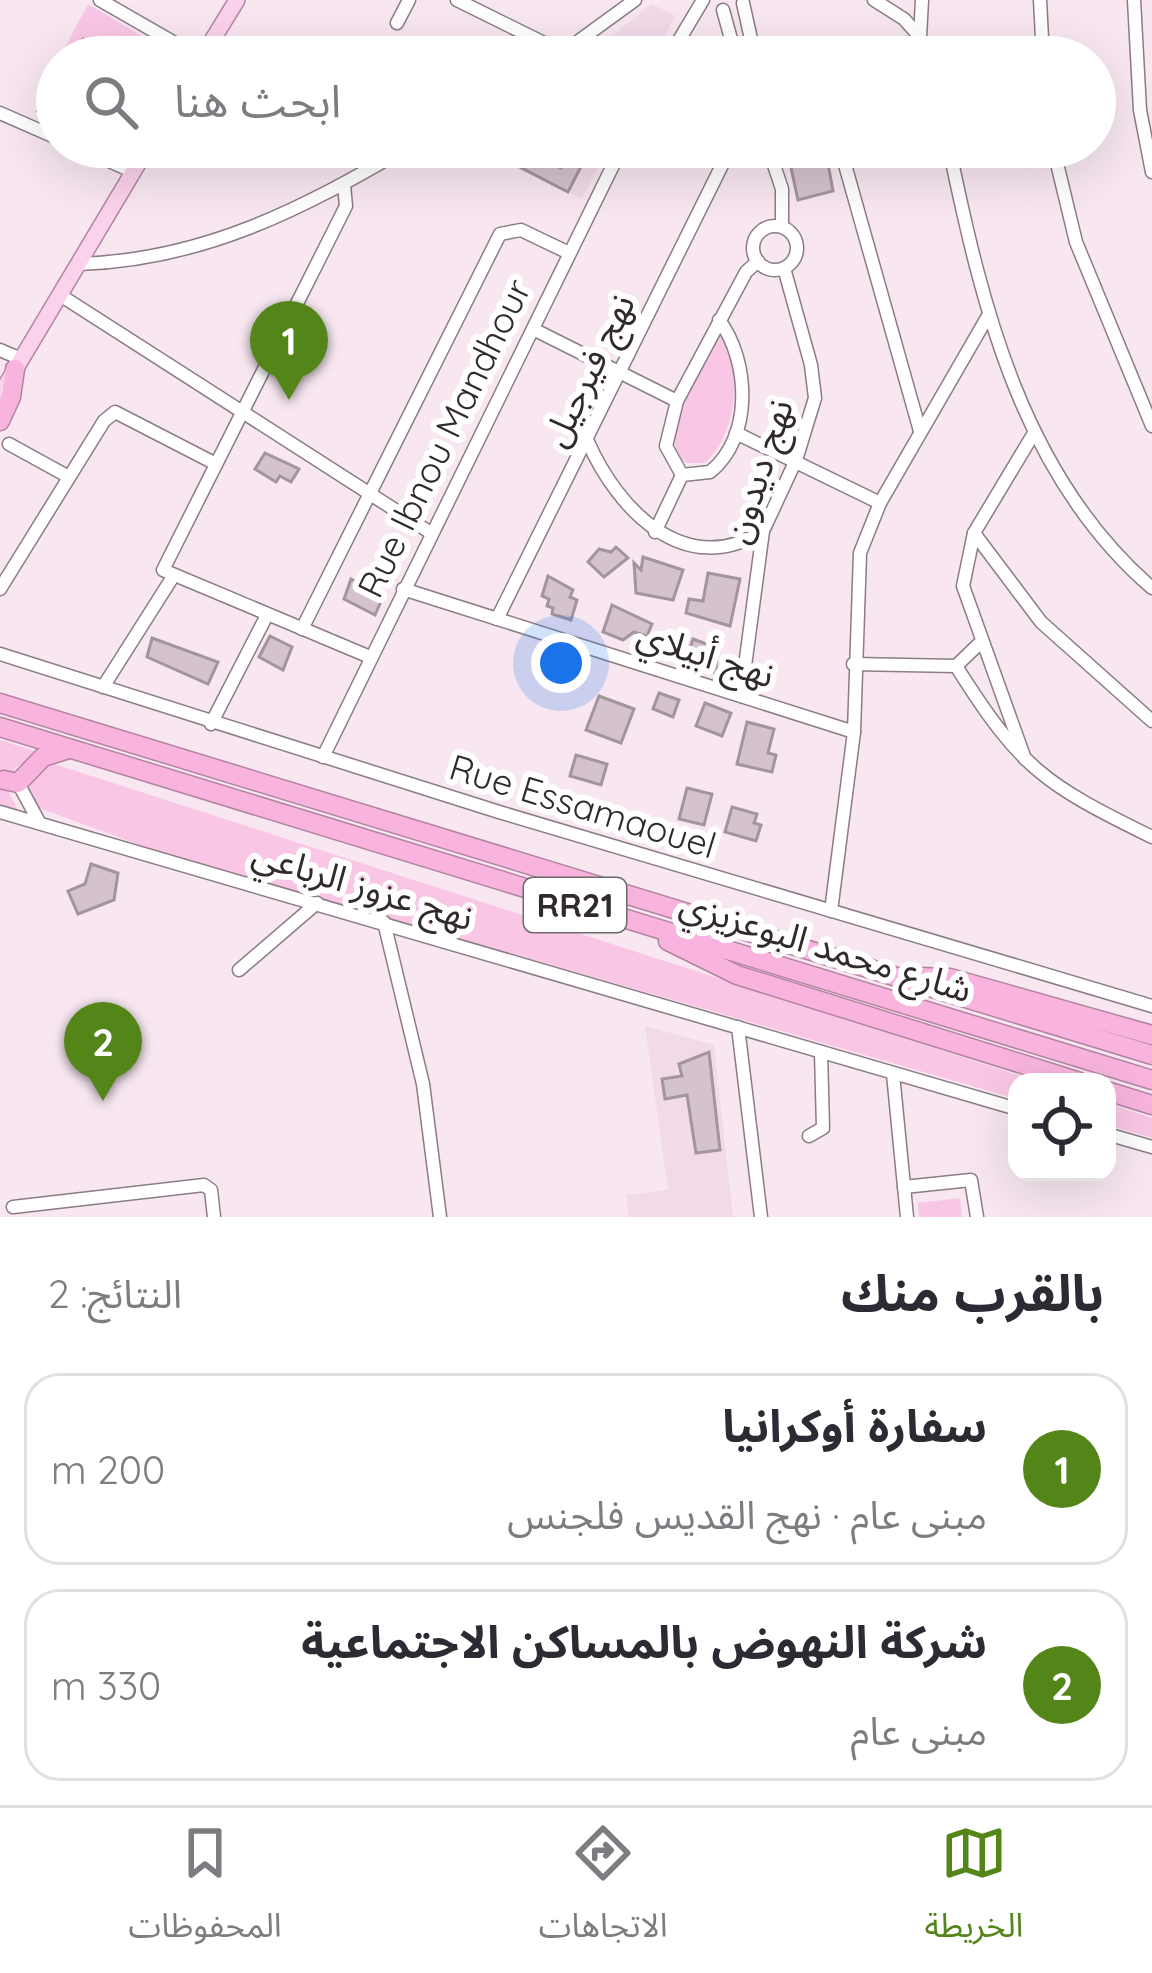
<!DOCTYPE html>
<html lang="ar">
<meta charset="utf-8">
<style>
body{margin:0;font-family:Quicksand,"Noto Sans Arabic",sans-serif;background:#f2f2f3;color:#2b2b33;direction:rtl}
.controls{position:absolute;right:36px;bottom:36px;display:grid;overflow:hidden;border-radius:24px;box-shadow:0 12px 48px #0002}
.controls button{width:108px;height:108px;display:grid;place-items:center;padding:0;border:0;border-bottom:3px solid #e1e1e2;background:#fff;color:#2b2b33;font:60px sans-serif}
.you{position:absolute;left:561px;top:663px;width:42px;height:42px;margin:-30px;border:9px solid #fff;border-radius:50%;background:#1a73e8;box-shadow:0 0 0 18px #1a73e833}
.badge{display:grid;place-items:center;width:78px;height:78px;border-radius:50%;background:#538518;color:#fff;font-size:39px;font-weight:700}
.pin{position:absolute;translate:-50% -99px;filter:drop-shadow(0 3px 6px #0008)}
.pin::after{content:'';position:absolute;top:63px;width:42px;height:36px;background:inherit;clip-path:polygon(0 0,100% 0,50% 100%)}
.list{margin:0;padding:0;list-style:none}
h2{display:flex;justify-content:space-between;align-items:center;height:156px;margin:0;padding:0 48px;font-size:51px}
h2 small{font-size:39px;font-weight:400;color:#7c7c81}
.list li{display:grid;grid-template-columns:78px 1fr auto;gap:36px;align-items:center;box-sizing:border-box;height:192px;margin:0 24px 24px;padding:0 24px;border:3px solid #e1e1e2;border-radius:36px}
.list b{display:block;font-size:45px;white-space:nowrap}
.list p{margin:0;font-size:39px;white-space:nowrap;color:#7c7c81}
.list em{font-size:39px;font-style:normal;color:#7c7c81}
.icon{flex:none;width:66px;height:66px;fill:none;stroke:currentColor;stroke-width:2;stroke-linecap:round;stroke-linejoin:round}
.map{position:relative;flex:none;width:1152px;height:1217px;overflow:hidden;direction:ltr}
.search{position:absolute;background:#fff;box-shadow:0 12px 48px #0002;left:36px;right:36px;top:36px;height:132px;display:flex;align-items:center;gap:30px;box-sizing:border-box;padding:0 42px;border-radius:66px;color:#7c7c81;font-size:45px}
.sheet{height:588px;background:#fff}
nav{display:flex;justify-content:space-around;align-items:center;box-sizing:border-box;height:168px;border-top:3px solid #e1e1e2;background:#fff;font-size:33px;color:#7c7c81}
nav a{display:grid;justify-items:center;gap:6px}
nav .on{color:#538518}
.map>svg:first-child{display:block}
</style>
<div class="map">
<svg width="1152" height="1217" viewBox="0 0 1152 1217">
<rect width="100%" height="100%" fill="#f8e7f1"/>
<g fill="#f2dae8">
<polygon points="652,4 675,16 654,57 585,57"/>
<polygon points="481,147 609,147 582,199"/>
<polygon points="645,1026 714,1045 733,1217 628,1217 627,1195 668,1190"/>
</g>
<g fill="#f9c7e5">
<polygon points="88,4 172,54 172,57 60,57"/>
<path d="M718,333C744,368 738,433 705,463H686C651,430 700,365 718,333Z"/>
<polygon points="0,740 41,753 14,769 9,792 18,811 0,807"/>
<polygon points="51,763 1040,1082 1017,1082 1017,1099 153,850 34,806 23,791 28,773"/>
<polygon points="1107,1103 1152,1118 1152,1138 1107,1125"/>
<polygon points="960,1198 962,1217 919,1217 918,1203"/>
</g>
<g fill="#d4c3cd" stroke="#a4949d" stroke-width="3">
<polygon points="83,39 112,57 72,57"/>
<polygon points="633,40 659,53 659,57 627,53"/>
<polygon points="47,82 54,87 57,82 57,104 49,115 38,111 47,97 40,93"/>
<polygon points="481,147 521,147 561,168 572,147 591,147 568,192"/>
<polygon points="826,153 833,191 798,200 790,163"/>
<polygon points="265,453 299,469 291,482 280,476 276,482 255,469"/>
<polygon points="616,547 628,558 604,577 588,562 599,549 611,552"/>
<polygon points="643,557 683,570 673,600 636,593 634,563 641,570"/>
<polygon points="708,573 740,579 730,626 686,613 689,599 703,601"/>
<polygon points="548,576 573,590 570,597 577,600 571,620 552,614 553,608 547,606 549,599 542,596"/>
<polygon points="351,579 383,597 375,615 344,599"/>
<polygon points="612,605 652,624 647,636 634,632 623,640 603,632"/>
<polygon points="270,636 292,647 283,670 259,657"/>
<polygon points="152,638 218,662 208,684 147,657"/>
<polygon points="693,639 717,648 716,673 685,662"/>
<polygon points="659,693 679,700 673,717 653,709"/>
<polygon points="599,696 634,709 621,743 586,730"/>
<polygon points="705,703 731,713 722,736 696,726"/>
<polygon points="747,722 774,729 768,753 776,755 772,772 737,764"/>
<polygon points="576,755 607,764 601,785 570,776"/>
<polygon points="687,788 712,794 704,825 679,819"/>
<polygon points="732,807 757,814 754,823 761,825 756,841 725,832"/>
<polygon points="91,864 118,873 114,900 78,914 68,891 85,884"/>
<polygon points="709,1052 720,1150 696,1153 687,1095 665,1099 662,1079 682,1076 679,1064"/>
</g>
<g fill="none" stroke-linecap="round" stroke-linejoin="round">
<defs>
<g id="minor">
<polyline points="100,0 199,57"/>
<polyline points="457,0 564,53"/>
<polyline points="874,0 904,19 920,37"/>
<polyline points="922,0 920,37 925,57"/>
<polyline points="1040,0 1043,57"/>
<polyline points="1134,0 1140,110 1152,172"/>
<polyline points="743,3 755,57"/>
<polyline points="723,10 736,57"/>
<polyline points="397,23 409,0"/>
<polyline points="558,56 635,0"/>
<polyline points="669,57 703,0"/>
<polyline points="0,113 57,138"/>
<polyline points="77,147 134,172"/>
<polyline points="768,147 782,189 782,226"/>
<polyline points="840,147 920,431"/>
<path d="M949,147C982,307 1023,477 1152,588"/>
<polyline points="1053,147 1076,242 1152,426"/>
<polyline points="344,185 346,206 163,570 370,657"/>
<circle cx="775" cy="248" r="22"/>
<path d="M79,264C204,260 302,209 408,147"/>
<polyline points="60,295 431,533"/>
<polyline points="533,329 677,401"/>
<polyline points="0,350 21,359"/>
<polyline points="736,433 880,503"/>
<polyline points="1034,433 974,533 1041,622 1152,721"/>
<path d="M588,442C618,510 685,580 763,531"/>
<polyline points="9,444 69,477"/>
<polyline points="682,475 666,446 677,401 746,272 758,261"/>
<path d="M682,475L710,472C753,438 750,361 719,320"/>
<polyline points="655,532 682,475"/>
<polyline points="974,533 963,586 1025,759"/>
<polyline points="0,589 104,421 115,412 216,464"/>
<polyline points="403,589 854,732"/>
<polyline points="497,619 731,147"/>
<polyline points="302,629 500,234 521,230 567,252"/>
<polyline points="0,654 499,812 1152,1006"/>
<polyline points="853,664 956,666 981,642"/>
<path d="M956,666C1021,769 1044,784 1152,837"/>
<polyline points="103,687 174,575"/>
<polyline points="741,696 763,531 796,460 815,398 811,365 784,268"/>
<polyline points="211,724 267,615"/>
<polyline points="323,757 622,147"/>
<polyline points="18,783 38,820"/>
<polyline points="0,812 1017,1109"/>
<polyline points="831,911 854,732 860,553 880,503 988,316"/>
<polyline points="384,922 423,1084 440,1217"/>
<polyline points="239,970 317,903"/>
<polyline points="738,1027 761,1217"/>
<polyline points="893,1074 907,1217"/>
<polyline points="1107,1134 1152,1147"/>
<polyline points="809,1136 823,1128 821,1052"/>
<polyline points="904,1187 971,1180 977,1217"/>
<polyline points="13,1207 204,1185 211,1190 214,1217"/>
</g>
<g id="major">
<polyline points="202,57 237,0"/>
<polyline points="0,395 148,147"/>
</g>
<g id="highway">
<polyline points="0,421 11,397 15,369"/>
<polyline points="0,703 1152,1055"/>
<polyline points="0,727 1152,1080"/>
<polyline points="4,780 18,783 43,757 69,749"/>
<polyline points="668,941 737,975 1080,1082"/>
<polyline points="919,977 950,978 1152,1035"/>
<polyline points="1107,1091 1152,1105"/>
</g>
</defs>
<use href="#minor" stroke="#8b7c85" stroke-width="15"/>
<use href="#major" stroke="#b284a0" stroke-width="18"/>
<use href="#highway" stroke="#b284a0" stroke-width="21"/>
<use href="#minor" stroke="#fff" stroke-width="12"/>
<use href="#major" stroke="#fbd2eb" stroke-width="15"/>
<use href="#highway" stroke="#f8b4de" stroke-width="18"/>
</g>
<g text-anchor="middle" stroke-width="12" stroke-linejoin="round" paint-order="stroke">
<rect fill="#fff" stroke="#6e6a6c" stroke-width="3" x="524" y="878" width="102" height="54" rx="9"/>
<g font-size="33" font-weight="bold" fill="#302a2d">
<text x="575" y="917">RR21</text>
</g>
<g font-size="36" fill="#302a2d" stroke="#fff">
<text transform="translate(588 370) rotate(-64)" y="13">نهج فيرجيل</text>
<text transform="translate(444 438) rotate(-64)" y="13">Rue Ibnou Mandhour</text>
<text transform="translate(758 471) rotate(-72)" y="13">نهج ديدون</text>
<text transform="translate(706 654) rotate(18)" y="13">نهج أبيلاي</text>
<text transform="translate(583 806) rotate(17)" y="13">Rue Essamaouel</text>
<text transform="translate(363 885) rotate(17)" y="13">نهج عزوز الرباعي</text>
<text transform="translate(826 946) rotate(17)" y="13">شارع محمد البوعزيزي</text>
</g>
</g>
</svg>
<div class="controls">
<button><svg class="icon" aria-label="locate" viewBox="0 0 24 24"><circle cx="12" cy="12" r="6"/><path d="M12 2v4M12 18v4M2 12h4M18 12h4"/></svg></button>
</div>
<div class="you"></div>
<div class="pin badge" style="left:289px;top:400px">1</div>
<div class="pin badge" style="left:103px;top:1101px">2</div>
<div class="search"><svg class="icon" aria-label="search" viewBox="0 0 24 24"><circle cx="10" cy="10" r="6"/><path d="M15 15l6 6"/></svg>ابحث هنا</div>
</div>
<section class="sheet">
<h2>بالقرب منك<small>النتائج: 2</small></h2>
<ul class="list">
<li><span class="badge">1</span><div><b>سفارة أوكرانيا</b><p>مبنى عام · نهج القديس فلجنس</p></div><em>200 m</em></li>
<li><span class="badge">2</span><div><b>شركة النهوض بالمساكن الاجتماعية</b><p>مبنى عام</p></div><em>330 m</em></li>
</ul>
</section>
<nav>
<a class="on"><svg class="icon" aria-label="map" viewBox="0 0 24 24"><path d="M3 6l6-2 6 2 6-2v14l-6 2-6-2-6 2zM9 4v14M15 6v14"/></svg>الخريطة</a>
<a><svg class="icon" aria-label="directions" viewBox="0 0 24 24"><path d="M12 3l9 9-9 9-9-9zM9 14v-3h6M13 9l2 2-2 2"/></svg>الاتجاهات</a>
<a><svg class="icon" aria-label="saved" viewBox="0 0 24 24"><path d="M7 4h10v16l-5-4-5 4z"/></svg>المحفوظات</a>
</nav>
